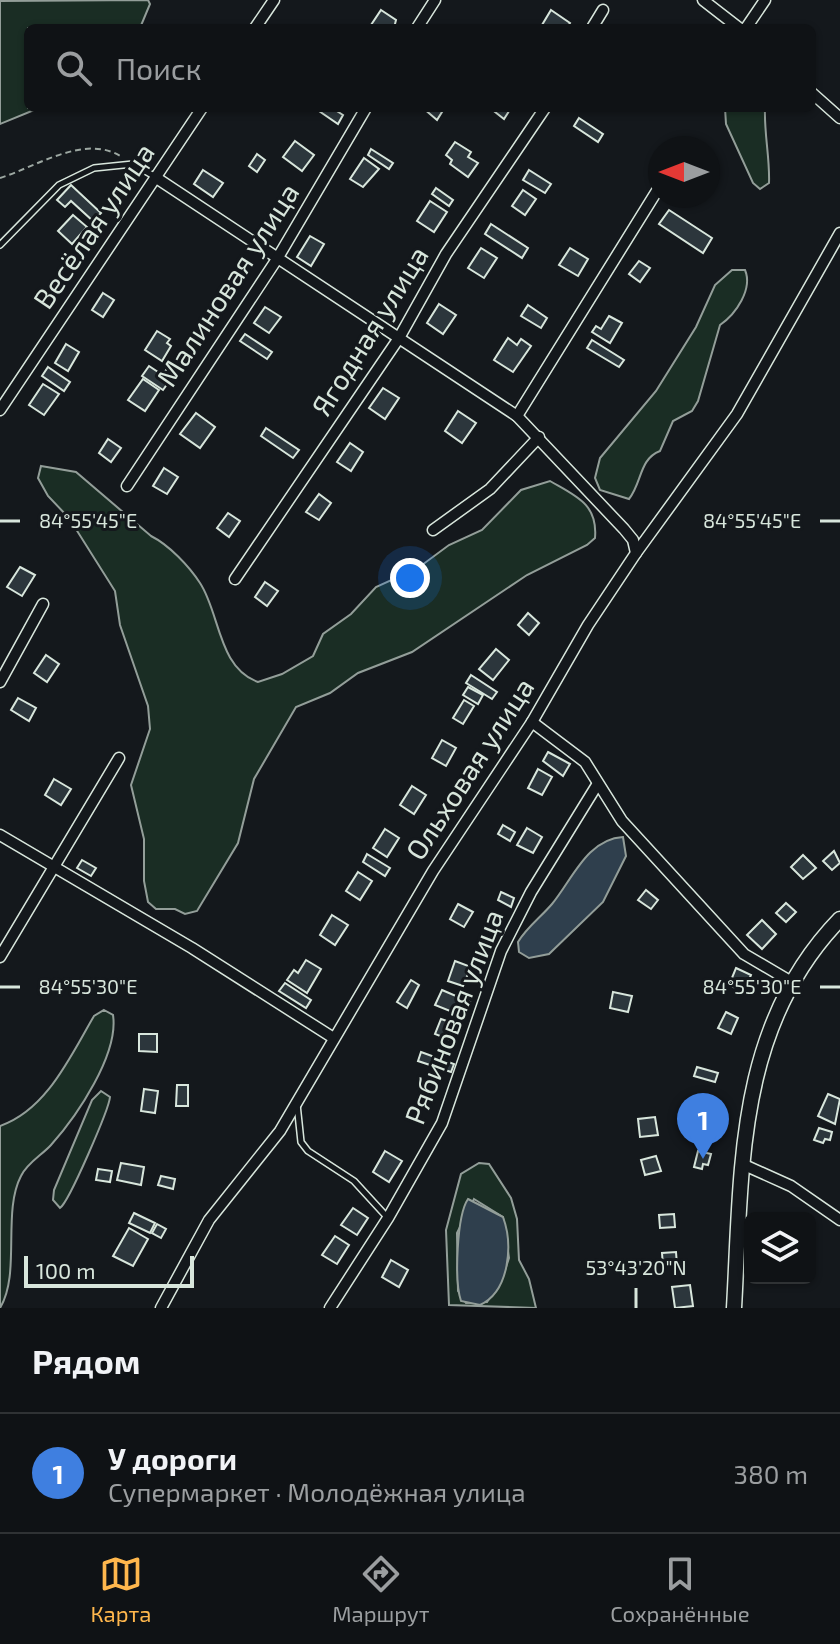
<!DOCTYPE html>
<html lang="ru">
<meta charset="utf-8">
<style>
body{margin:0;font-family:"Exo 2",sans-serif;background:#1d2022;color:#f1f3f6}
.controls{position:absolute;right:24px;bottom:24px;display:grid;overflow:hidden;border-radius:12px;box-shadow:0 2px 6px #0004}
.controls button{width:72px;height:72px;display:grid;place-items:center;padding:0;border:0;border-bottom:2px solid #2f3234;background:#0f1215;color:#f1f3f6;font:40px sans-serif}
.compass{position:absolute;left:648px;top:136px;width:72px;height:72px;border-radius:50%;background:#0f1215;box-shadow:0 2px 6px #0004;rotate:270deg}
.scale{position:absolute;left:24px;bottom:20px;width:170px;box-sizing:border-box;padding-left:8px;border:4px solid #d8e6dc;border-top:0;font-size:22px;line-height:28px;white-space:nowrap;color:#d8e6dc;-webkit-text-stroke:6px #14181c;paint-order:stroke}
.you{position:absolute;left:410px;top:578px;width:28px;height:28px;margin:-20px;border:6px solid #fff;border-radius:50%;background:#1a73e8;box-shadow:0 0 0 12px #1a73e833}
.badge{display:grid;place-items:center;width:52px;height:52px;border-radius:50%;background:#ffb74d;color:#fff;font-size:26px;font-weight:700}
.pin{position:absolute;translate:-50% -66px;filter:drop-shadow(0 2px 4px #0008)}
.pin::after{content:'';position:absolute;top:42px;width:28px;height:24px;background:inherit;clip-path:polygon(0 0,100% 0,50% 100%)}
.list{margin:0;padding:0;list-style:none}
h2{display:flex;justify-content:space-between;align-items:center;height:104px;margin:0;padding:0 32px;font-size:34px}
h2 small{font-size:26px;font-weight:400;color:#9b9ea0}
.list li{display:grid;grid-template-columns:52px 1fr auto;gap:24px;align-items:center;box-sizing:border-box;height:120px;padding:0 32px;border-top:2px solid #2f3234}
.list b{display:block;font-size:30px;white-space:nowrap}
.list p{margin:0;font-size:26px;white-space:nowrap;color:#9b9ea0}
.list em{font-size:26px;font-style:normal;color:#9b9ea0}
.icon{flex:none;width:44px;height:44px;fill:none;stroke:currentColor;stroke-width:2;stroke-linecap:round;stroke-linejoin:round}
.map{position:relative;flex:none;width:840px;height:1308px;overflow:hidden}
.search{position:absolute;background:#0f1215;box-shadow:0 2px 6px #0004;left:24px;right:24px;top:24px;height:88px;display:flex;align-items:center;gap:20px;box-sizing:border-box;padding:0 28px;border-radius:12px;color:#9b9ea0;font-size:30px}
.sheet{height:224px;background:#0f1215}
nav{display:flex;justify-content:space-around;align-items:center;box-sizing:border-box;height:112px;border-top:2px solid #2f3234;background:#0f1215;font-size:22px;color:#9b9ea0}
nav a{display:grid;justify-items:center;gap:4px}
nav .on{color:#ffb74d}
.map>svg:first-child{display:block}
</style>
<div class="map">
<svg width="840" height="1308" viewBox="0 0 840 1308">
<rect width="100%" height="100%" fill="#14181c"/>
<g fill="#1a2d24" stroke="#939e99" stroke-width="2" fill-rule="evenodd">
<polygon points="148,0 150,4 140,28 28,28 28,108 39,108 0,124 0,1"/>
<path d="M725,108H765C764,134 770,158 769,183L760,189L753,183L726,124Z"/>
<path d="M732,270H745C753,289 736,314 720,325L698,401L692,411L673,421L660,451C639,459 642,483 629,499L600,490L595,478L600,458L656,391L696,327L715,285Z"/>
<path d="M41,466L76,472L151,536C169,545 189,566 200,583C220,613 218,668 258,682L282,674L313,656L323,634L351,614L376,587L418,568L449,545L482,530L521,490L550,481C576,496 598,504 595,538L587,545L527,575L412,652L358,673L330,693L296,707L254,779L238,843L197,911L185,914L175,909H156L148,902L144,881V839L131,785L150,729L148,706L120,625L115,591L69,518L48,496L38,478Z"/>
<path d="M104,1010L113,1015C119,1054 77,1116 51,1145C42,1155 27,1163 21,1176C2,1212 21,1274 0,1308V1126C47,1110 71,1055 94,1016Z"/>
<path d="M101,1091L110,1097C109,1109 69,1202 60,1208L53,1200L54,1190L92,1100Z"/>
<path d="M479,1163L489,1164L511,1198L517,1219L519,1260L529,1279L536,1308L449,1305L446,1230L461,1174ZM474,1199L503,1217L509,1258L502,1279L487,1302L466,1303L458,1291L457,1233Z"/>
</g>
<g fill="#2f3f4d" stroke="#939e99" stroke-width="2">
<path d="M623,837L626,856L603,902L549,954L529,958L519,952L518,942C527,927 541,917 552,904C572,880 587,839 623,837Z"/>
<path d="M468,1199L503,1217C513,1244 510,1291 480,1305L461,1301C454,1280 457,1215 468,1199Z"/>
</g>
<g fill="#2c363c" stroke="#d8e6dc" stroke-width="2">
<polygon points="381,10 396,20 394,28 369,28"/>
<polygon points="551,10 570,23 567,28 542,25"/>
<polygon points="321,108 332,108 343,115 338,124 319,111"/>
<polygon points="423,108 436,108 442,112 437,120"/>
<polygon points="490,108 511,108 504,119"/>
<polygon points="579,118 603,134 598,142 574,126"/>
<polygon points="295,141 314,155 302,171 283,157"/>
<polygon points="455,142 471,152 468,157 478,163 468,177 450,164 452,160 446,155"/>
<polygon points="371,149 393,163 389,169 368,155"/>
<polygon points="257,154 265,160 257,172 249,166"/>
<polygon points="364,158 379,169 363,187 350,179"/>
<polygon points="203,170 223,183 213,197 194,184"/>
<polygon points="529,170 551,184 545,193 523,180"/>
<polygon points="71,185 101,213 93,221 71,201 65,207 57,200"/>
<polygon points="436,188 453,200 449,206 432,194"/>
<polygon points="523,190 536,199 525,215 512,206"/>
<polygon points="430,201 447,212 434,232 417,221"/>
<polygon points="669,210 712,238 703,253 659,224"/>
<polygon points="73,215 87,227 72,244 58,231"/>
<polygon points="491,224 528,248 522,258 485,234"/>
<polygon points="310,236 324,244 311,266 297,257"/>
<polygon points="481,248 497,258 484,278 468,268"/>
<polygon points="570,248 588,259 578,276 559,265"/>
<polygon points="639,261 650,268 640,282 629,274"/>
<polygon points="103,293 114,300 103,317 92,310"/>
<polygon points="439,304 456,315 443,334 427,323"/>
<polygon points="528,305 547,318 541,328 521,316"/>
<polygon points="265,307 281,317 269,333 254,323"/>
<polygon points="609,316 622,323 610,343 592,332 596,326 601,329"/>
<polygon points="157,331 170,339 167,343 171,346 162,361 145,350"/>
<polygon points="245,334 272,352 267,359 240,341"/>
<polygon points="508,338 517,345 521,339 531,346 513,372 494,360"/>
<polygon points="592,340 624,360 619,367 587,348"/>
<polygon points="66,344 79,352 68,371 55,363"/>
<polygon points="171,363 178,369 171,378 164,373"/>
<polygon points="149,366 170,380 163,390 142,376"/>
<polygon points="48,367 70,382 64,391 42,376"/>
<polygon points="143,379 159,390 145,411 128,400"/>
<polygon points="43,384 59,394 44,415 29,405"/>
<polygon points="383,388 399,398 385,419 369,408"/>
<polygon points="458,411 476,423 462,443 445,431"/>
<polygon points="196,413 215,427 200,448 180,434"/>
<polygon points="266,428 299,450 293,458 261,436"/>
<polygon points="108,439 121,448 111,462 99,453"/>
<polygon points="350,443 363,452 351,471 337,462"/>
<polygon points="164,468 178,477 167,494 153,486"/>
<polygon points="319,494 331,503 319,520 306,512"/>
<polygon points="228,513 240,521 229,537 217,528"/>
<polygon points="20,567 35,575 22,596 7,587"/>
<polygon points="265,582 278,591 267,606 255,597"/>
<polygon points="528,613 539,623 529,635 518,625"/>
<polygon points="496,649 509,660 493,680 479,669"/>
<polygon points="46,655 59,664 47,682 34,673"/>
<polygon points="471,675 497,692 492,699 466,683"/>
<polygon points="468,687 483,695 478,704 463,695"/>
<polygon points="18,698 36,708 29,721 11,710"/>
<polygon points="464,700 474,706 463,724 453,718"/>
<polygon points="442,740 456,748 446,766 432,758"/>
<polygon points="548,752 570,764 563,776 543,761"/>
<polygon points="538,769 552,777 542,795 528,788"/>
<polygon points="54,779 71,789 61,805 45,795"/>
<polygon points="412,786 426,795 414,814 400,805"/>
<polygon points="503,825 515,832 510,841 498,834"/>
<polygon points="527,828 542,837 533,853 517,845"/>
<polygon points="385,829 399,838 387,857 373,848"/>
<polygon points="834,851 840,863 832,870 823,861"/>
<polygon points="367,854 390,868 385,876 363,862"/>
<polygon points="803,855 816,868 803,879 791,867"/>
<polygon points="82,860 96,868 91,876 77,868"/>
<polygon points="358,872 372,881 360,900 346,891"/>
<polygon points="646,890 658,900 651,909 638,900"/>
<polygon points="501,892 514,898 511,907 498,900"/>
<polygon points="786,903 796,912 786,922 776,913"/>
<polygon points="458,904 473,912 464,927 450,919"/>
<polygon points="332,915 348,925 335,945 320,935"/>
<polygon points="762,920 776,934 762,949 747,935"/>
<polygon points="306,960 321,969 307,993 287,980 294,970 298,973"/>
<polygon points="455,961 471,967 463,986 448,981"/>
<polygon points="736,968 751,975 744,992 729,985"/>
<polygon points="411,980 419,985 407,1008 397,1002"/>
<polygon points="285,983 311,1000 306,1008 279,991"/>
<polygon points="442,990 470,1002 465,1017 435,1005"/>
<polygon points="613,992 632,996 628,1012 610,1008"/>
<polygon points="726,1012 738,1018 731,1034 718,1028"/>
<polygon points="441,1019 456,1024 450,1040 435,1034"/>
<polygon points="139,1034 157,1034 157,1052 139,1051"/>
<polygon points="421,1052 454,1064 451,1072 418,1061"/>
<polygon points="697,1067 718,1073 715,1082 694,1076"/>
<polygon points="177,1085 188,1085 188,1106 176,1106"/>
<polygon points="144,1089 158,1091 155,1113 141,1111"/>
<polygon points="828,1094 840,1099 835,1124 818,1116"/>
<polygon points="655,1117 658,1135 640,1137 638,1119"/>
<polygon points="819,1128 832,1132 830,1140 825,1139 823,1143 814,1140"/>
<polygon points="385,1151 402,1161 389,1182 373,1172"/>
<polygon points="698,1151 711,1154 708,1165 703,1164 702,1169 694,1167"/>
<polygon points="656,1156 661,1171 645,1175 641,1160"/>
<polygon points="121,1163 144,1167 141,1185 117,1180"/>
<polygon points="98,1169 112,1171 110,1182 96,1180"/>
<polygon points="161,1176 175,1179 173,1189 158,1185"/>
<polygon points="353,1208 368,1218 357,1235 341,1225"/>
<polygon points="134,1213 155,1223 150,1233 129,1223"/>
<polygon points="674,1214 675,1227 660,1228 659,1215"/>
<polygon points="157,1224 166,1229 161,1238 152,1233"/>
<polygon points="129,1228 148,1239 133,1266 113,1256"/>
<polygon points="335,1236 349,1245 337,1264 322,1255"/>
<polygon points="676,1252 677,1265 663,1266 662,1253"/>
<polygon points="391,1260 408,1270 399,1287 382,1277"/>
<polygon points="690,1285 693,1306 675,1308 672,1287"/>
</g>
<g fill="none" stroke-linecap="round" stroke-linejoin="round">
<defs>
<g id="lane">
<polyline points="0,245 59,185 94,168 133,164 154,176"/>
<polyline points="297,1104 301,1142 308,1151 354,1181 387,1217"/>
</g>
<g id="street">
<polyline points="703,0 739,28"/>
<polyline points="255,28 274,0"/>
<polyline points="417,28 435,0"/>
<polyline points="592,28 603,10"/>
<polyline points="746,28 765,0"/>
<polyline points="812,93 840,118"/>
<polyline points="155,177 517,416 624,529 633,540 636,553 588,625 532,722 433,871 280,1131 209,1220 161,1308"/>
<polyline points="0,410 202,108"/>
<polyline points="517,416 660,186"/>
<polyline points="127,486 277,259 366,108"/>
<polyline points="433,530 490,489 539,437"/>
<polyline points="636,553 737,414 840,233"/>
<polyline points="235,579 399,338 446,254 545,108"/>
<polyline points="0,682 43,604"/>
<polyline points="532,722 585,762 622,821 744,954 790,981"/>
<polyline points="0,835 192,948 332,1037"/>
<polyline points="0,957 119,758"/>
<polyline points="742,1164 791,1186 840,1220"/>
<polyline points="330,1308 388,1218 442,1123 501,951 531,892 597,785"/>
</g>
<path id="secondary" d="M734,1308C742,1168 736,1026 840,919"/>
</defs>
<use href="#lane" stroke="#d8e6dc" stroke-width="8"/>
<use href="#street" stroke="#d8e6dc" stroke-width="13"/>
<use href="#secondary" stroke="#d8e6dc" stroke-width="17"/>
<path stroke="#9da8a2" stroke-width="2" stroke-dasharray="6 4" stroke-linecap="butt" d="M0,178C36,167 85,133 122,157"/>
<use href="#lane" stroke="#14181c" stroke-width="5"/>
<use href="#street" stroke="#14181c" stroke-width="10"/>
<use href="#secondary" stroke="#14181c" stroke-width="14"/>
</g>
<path fill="none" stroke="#d8e6dc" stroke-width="3" d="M0,521H20M820,521H840M0,987H20M820,987H840M636,1288V1308"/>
<g text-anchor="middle" stroke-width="6" stroke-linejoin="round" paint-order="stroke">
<g font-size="28" fill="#d8e6dc" stroke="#14181c">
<text transform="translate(94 226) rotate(-56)" y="10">Весёлая улица</text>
<text transform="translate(228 285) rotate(-57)" y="10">Малиновая улица</text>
<text transform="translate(370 331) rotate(-58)" y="10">Ягодная улица</text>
<text transform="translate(470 769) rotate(-57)" y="10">Ольховая улица</text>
<text transform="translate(454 1017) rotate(-69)" y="10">Рябиновая улица</text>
</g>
</g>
<g font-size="20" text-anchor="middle" fill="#d8e6dc" stroke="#14181c" stroke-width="6" stroke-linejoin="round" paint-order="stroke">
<text x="752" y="528">84°55'45"E</text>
<text x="88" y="528">84°55'45"E</text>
<text x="752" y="994">84°55'30"E</text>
<text x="88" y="994">84°55'30"E</text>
<text x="636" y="1275">53°43'20"N</text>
</g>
</svg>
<div class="controls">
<button><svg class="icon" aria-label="layers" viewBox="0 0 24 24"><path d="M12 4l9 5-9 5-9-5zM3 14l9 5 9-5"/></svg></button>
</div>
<svg class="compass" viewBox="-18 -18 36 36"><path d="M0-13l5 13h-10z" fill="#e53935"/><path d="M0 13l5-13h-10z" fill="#9b9ea0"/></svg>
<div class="scale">100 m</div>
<div class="you"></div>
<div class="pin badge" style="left:703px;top:1159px;background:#3f7fe0">1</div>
<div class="search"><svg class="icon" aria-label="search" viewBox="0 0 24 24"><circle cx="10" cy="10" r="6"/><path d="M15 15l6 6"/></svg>Поиск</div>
</div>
<section class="sheet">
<h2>Рядом<small></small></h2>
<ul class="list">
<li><span class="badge" style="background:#3f7fe0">1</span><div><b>У дороги</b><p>Супермаркет · Молодёжная улица</p></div><em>380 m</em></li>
</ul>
</section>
<nav>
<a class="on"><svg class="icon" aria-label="map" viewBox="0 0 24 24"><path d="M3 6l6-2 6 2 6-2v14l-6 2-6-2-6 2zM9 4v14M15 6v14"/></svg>Карта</a>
<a><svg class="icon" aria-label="directions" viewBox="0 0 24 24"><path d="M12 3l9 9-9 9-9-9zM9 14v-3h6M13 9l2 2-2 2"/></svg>Маршрут</a>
<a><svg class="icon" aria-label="saved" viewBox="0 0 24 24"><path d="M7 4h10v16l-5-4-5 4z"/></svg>Сохранённые</a>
</nav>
